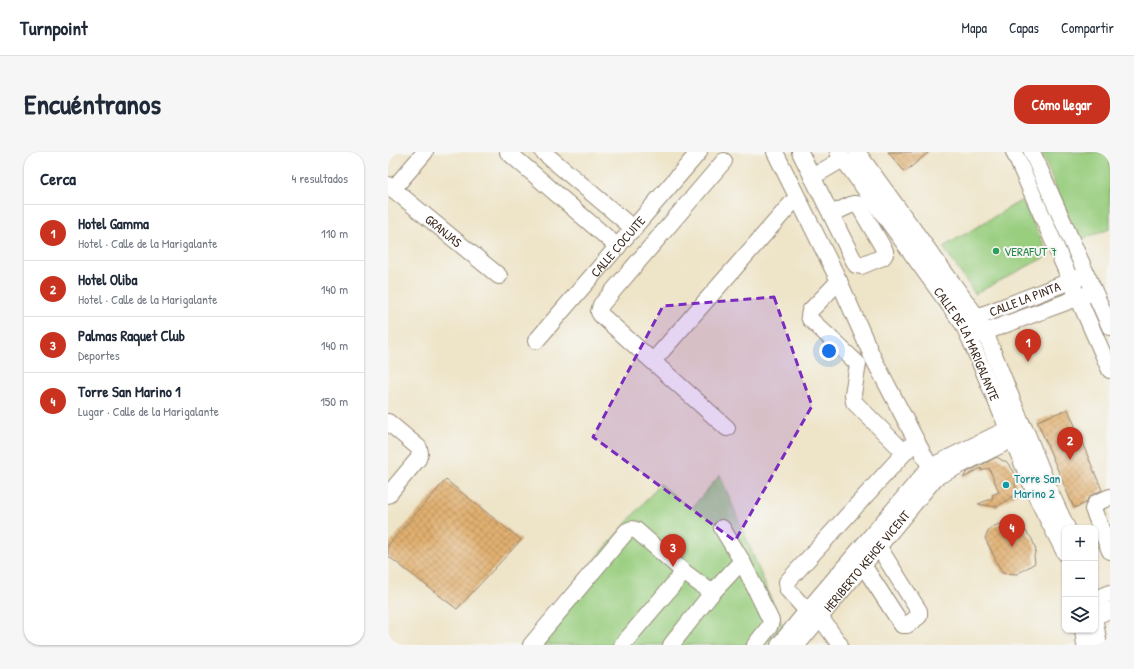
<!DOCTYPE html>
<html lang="es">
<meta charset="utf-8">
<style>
body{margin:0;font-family:"Patrick Hand",sans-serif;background:#f6f6f7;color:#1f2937}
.controls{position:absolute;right:12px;bottom:12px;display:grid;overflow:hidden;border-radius:8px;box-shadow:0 1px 3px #0004}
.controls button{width:36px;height:36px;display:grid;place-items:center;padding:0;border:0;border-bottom:1px solid #e0e1e3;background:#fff;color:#1f2937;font:20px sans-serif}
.you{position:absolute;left:441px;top:199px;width:14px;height:14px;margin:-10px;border:3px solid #fff;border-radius:50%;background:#1a73e8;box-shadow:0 0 0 6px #1a73e833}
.badge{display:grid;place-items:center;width:26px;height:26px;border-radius:50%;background:#c8321e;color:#fff;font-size:13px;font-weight:700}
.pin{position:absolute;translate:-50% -33px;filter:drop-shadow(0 1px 2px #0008)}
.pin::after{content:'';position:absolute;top:21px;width:14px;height:12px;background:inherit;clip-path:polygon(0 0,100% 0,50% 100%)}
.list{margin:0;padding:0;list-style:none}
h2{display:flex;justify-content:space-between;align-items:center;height:52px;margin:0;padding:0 16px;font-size:17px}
h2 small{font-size:13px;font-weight:400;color:#747a83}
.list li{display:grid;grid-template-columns:26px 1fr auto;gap:12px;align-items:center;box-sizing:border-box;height:56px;padding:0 16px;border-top:1px solid #e0e1e3}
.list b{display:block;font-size:15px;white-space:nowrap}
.list p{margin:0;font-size:13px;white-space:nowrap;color:#747a83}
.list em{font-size:13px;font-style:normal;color:#747a83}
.icon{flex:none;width:22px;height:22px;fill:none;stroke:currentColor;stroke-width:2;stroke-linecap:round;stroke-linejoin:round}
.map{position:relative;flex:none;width:722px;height:493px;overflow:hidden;border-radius:16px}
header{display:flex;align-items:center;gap:24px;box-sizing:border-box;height:56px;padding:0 20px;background:#fff;border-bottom:1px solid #e0e1e3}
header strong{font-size:19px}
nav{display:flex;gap:22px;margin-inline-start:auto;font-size:14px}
.intro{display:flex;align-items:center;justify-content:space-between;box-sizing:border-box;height:96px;padding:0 24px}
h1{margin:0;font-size:28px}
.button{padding:10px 18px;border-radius:16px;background:#c8321e;color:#fff;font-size:14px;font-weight:700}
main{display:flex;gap:24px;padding:0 24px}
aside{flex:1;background:#fff;border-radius:16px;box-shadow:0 1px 3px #0004}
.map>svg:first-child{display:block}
</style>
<header>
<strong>Turnpoint</strong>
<nav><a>Mapa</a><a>Capas</a><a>Compartir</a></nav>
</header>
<div class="intro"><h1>Encuéntranos</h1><a class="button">Cómo llegar</a></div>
<main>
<aside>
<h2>Cerca<small>4 resultados</small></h2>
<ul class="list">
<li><span class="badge">1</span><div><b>Hotel Gamma</b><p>Hotel · Calle de la Marigalante</p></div><em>110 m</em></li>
<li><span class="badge">2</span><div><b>Hotel Oliba</b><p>Hotel · Calle de la Marigalante</p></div><em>140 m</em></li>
<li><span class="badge">3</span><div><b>Palmas Raquet Club</b><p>Deportes</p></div><em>140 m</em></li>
<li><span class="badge">4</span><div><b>Torre San Marino 1</b><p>Lugar · Calle de la Marigalante</p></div><em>150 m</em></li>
</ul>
</aside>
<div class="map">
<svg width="722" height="493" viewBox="0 0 722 493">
<defs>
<pattern id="building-cross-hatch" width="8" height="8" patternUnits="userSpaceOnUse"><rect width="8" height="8" fill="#e1b071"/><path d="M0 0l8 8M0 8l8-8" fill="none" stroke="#b88f5c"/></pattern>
</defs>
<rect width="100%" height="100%" fill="#f6f6f2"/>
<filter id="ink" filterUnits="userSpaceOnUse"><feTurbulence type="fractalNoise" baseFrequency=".025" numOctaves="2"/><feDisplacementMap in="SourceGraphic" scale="8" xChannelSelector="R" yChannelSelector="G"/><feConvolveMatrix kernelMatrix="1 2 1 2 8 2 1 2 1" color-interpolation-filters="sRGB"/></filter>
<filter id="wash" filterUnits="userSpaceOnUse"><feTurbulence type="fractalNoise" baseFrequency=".012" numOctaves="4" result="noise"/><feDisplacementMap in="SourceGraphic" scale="16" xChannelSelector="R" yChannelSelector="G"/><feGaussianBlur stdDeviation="0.9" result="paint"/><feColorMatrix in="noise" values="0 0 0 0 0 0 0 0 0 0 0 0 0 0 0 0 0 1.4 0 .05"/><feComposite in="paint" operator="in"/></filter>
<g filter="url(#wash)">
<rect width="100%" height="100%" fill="#eee4c8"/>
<g fill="#99ce7f" stroke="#6a7c4e">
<polygon points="653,0 722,0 722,77 691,88"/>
<polygon points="634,48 661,103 587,142 555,95"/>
<polygon points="332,323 394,473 378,493 134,493 272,332 303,357"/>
</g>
<g id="blocks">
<g fill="url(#building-cross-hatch)">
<polygon points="500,0 541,0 517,20"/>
<polygon points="680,257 714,338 704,343 700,346 698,351 686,356 649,269"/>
<polygon points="609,305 615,309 618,309 625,318 628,325 627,337 629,336 631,340 609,355 590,352 605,346 604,343 611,340 601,316 594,319 593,316 575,326 578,321"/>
<polygon points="58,328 133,388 69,457 0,404 0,393"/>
<polygon points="618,369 626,371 636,377 644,387 648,398 646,404 647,411 629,422 614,421 597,386 602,376"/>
</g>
</g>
</g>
<g filter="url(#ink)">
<use href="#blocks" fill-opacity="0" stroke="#948773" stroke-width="1"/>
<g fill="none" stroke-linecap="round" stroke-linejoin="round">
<defs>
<g id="minor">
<polyline points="120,0 230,95"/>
<polyline points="155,0 246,77"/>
<polyline points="387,0 451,129 485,206 542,315 548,325"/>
<path d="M412,0C431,38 449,75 468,113L473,114L495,105L497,102V99L471,54L469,52H465L443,62"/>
<path id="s1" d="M450,0L575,172L582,187L650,348L677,401"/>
<polyline points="469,0 589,165 597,180 633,270 639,282 663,342 679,376"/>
<polyline points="626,0 722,218"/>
<polyline points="644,0 722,175"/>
<polyline points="336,9 213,153 211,160 213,163 339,276"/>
<polyline points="424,25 455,7"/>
<path id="s2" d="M0,33L111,124"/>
<polyline points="5,37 37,0"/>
<polyline points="451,129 422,159 421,164 422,167 470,212 465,242 466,250 516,300"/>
<path id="s3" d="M581,169L589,165L693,125"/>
<polyline points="587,184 597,180 700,142"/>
<path id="s4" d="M148,189L311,0"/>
<polyline points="265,209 409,45"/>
<polyline points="0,270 31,296 32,301 30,307 0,343"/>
<polyline points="722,345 708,351 705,357 722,399"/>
<polyline points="334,376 354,409"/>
<polyline points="469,406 475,413 514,473 519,473 531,464 531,459 485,386"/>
<polyline points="707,447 722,441"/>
<polyline points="707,464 722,458"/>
<polyline points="707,470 711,493"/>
<polyline points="695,478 697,493"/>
<polyline points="143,493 239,379 244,377 248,378 296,420 324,441 354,409 383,469 381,475 367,493"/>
<polyline points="234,493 296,420"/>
<polyline points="283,493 324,441"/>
<polyline points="391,493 419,459 542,315 628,273"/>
<path id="s5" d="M409,493L548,325L625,287L635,283"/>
<polyline points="452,493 432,465 419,459 400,438 399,430 528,288"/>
</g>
</defs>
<use href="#minor" stroke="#948773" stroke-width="18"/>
<use href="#minor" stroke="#fff" stroke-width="16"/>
</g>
</g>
<path fill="#7b2cbf" fill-opacity="0.2" stroke="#7b2cbf" stroke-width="3" stroke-dasharray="8 5" stroke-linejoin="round" d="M386,145L424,254L347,389L205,285L275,154Z"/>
<circle fill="#2e9e5b" stroke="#f6f6f2" stroke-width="1.5" cx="608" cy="99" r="4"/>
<circle fill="#0f9aa8" stroke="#f6f6f2" stroke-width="1.5" cx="618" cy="333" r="4"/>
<g text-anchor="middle" stroke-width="4" stroke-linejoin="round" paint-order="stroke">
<g font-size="13" fill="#3b2a1e" stroke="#f6f6f2">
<text dy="5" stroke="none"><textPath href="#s2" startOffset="72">GRANJAS</textPath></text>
<text dy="5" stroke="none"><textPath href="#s4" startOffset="125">CALLE COCUITE</textPath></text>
<text dy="5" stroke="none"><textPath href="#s3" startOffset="60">CALLE LA PINTA</textPath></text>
<text dy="5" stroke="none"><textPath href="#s1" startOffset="232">CALLE DE LA MARIGALANTE</textPath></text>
<text dy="5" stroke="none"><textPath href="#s5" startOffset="109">HERIBERTO KEHOE VICENT</textPath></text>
</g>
<g font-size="13" fill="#27864d" stroke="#f6f6f2" text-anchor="start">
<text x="616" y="104">VERAFUT 7</text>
</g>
<g font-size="13" fill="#0d838f" stroke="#f6f6f2" text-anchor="start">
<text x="626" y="331">Torre San<tspan x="626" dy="15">Marino 2</tspan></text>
</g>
</g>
</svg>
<div class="controls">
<button>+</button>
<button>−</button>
<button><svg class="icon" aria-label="layers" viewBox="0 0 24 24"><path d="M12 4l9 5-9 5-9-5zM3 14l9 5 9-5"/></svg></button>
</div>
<div class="you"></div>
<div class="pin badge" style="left:640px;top:210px">1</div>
<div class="pin badge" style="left:682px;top:308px">2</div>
<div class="pin badge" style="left:285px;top:415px">3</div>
<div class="pin badge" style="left:624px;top:395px">4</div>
</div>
</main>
